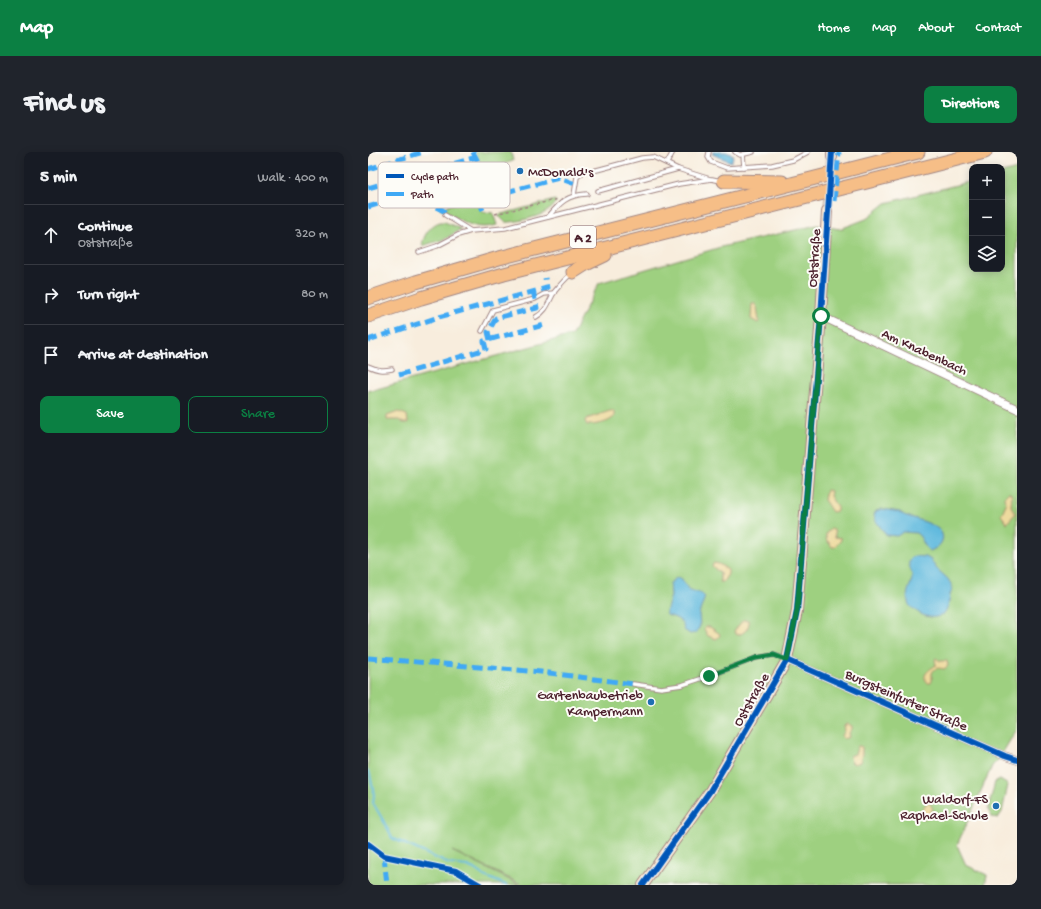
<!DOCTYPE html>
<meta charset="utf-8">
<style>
body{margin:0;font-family:"Gochi Hand",sans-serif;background:#20242c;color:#f1f3f6}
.controls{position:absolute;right:12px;top:12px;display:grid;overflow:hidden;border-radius:8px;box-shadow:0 2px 10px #0003}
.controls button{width:36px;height:36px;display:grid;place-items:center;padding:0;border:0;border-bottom:1px solid #363941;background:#171b24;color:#f1f3f6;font:20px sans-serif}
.stop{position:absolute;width:12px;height:12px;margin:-9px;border:3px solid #0b8043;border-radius:50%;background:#fff}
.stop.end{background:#0b8043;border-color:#fff;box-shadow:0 1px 4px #0008}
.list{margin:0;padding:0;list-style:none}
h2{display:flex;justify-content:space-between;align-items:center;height:52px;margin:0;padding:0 16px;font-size:17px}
h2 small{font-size:13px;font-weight:400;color:#9ea1a6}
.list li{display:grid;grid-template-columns:26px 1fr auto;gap:12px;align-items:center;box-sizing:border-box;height:60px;padding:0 16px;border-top:1px solid #363941}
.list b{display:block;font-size:15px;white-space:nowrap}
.list p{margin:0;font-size:13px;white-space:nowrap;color:#9ea1a6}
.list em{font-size:13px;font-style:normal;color:#9ea1a6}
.actions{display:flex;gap:8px;padding:12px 16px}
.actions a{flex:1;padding:9px 0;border:1px solid #0b8043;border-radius:8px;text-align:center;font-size:14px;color:#0b8043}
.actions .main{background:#0b8043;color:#fff}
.icon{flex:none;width:22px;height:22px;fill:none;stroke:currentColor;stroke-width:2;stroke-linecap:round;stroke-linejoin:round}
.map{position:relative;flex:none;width:649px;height:733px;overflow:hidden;border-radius:8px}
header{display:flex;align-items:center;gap:24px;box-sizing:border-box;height:56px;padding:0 20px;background:#0b8043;color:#fff}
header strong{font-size:19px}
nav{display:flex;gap:22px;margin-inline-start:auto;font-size:14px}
.intro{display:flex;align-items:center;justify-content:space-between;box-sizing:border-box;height:96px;padding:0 24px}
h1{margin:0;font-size:28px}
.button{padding:10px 18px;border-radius:8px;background:#0b8043;color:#fff;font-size:14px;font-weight:700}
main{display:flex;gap:24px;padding:0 24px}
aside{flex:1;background:#171b24;border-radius:8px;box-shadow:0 2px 10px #0003}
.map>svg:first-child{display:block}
</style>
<header>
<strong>Map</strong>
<nav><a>Home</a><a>Map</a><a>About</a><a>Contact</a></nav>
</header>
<div class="intro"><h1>Find us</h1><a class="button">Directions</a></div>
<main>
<aside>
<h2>5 min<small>Walk · 400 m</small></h2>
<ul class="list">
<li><svg class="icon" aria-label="ahead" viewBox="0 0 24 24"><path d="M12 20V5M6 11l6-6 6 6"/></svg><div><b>Continue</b><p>Oststraße</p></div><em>320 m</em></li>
<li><svg class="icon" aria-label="right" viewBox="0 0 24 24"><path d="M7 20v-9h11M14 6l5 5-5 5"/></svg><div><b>Turn right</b></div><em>80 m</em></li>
<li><svg class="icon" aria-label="arrive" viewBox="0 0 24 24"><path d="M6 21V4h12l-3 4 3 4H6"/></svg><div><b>Arrive at destination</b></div></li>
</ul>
<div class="actions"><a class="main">Save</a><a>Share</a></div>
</aside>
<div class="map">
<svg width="649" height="733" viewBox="0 0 649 733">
<rect width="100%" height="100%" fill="#fdfcf7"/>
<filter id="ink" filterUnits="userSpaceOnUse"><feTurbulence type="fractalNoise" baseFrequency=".025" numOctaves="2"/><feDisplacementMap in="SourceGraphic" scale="8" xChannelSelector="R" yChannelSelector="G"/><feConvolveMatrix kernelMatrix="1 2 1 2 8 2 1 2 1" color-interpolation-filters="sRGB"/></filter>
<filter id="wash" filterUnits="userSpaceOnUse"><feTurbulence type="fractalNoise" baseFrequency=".012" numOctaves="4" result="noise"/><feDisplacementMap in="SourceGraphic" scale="16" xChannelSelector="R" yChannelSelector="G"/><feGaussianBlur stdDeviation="0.9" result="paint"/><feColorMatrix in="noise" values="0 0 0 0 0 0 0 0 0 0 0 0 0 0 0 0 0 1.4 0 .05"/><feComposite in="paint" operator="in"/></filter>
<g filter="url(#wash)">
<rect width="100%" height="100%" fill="#f8eddd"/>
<g fill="#9ed080" stroke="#747856">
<polygon points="107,0 143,0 145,9 130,14 135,35 128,37 121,19 117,20"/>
<polygon points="649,17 649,577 630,608 624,614 589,693 598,713 619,723 617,733 155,733 84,699 152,733 0,733 0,237 5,238 204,183 231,131 353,95 449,73 472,77 498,67 518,51 604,29 604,117 634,117 634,21"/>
<path d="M107,45L115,60L125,61L129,73C108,79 96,70 79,61V59L72,56Z"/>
<path d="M187,48L188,50C184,54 180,60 174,62C165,66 146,71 137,70L130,63Z"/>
<path d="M72,70H77L93,77L77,87L54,94C55,84 62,73 72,70Z"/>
<polygon points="632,628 640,633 634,660 630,666 624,665 620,658 627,630"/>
</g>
<g fill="#eeda9e" stroke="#9c7c64">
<polygon points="384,152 387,152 389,155 391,169 390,171 383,167"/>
<path d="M242,259H246V265C240,271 228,273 219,273L217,269L218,267Z"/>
<polygon points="30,260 39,263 40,271 35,271 31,268 19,268 19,264"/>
<path d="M458,338L463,339L462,344L469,355V359L464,360C461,356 460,353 456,348Z"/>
<polygon points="641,340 644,343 643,354 647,362 639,371 633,363 638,352 637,344"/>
<polygon points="462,377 466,378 467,385 473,386 473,388 467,395 464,395 458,387 458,382"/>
<polygon points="346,411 351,412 360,418 360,422 355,430 352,430 352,421 344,414"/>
<path d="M375,468H380L381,471C380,478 375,482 369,483L366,479Z"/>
<polygon points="338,475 342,475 352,482 351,485 348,487 340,484 336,477"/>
<path d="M568,506L572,509H579L580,514L576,517C571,516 567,515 564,521V529L563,531H560C552,523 561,518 568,513L567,507Z"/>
<polygon points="480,572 484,574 484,577 481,581 482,585 476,587 474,584 477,578 476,574"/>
<polygon points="490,594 491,594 494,595 494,604 492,610 487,612 483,610 482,604 487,602"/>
<polygon points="561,650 565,657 559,665 556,667 553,665 556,654"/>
</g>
<g fill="#61bade" stroke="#566c84">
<polygon points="345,0 358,0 366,3 363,10 344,2"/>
<path d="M514,357L532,360L536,363C546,367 580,373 574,389C572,394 567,397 562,399C555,395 555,385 548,381L535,380L529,384L518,383L508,369L506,363L508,359Z"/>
<path d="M546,404L558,405L563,408L568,416L580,427L584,434C584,438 583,440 582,443C581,447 581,451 580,455C574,468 561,467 551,461C547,458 541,455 540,450C537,440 543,434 544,426C545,417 535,410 546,404Z"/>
<path d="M310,425L314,427L320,437L334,442L337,445L331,462L332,474L328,481L322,482L316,478C315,467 308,466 299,463L298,460L303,444L302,432L305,428Z"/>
</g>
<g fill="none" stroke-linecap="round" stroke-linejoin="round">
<polyline stroke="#61bade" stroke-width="2" points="0,619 2,622 6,643 5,651 15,668 24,686 81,712 99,714 106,717 116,724 138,733"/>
</g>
</g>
<g filter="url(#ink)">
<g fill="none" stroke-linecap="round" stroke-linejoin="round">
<polyline stroke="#d5c4b9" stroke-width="10" stroke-dasharray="10 5" stroke-linecap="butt" points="459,59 464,5"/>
<defs>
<g id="lane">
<polyline points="341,0 340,5 343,10 359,16 404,13 425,8 440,0"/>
<polyline points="367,0 372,3 385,0"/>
<polyline points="375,2 376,15"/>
<polyline points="299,11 305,0"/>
<polyline points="225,19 274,6 285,5 310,17 342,27"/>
<polyline points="230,39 310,17"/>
<polyline points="206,43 209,25 213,22"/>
<polyline points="77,63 103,79"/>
<path d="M180,65C192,51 198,43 219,42"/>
<polyline points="51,100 69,94 90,83 103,79 137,76 311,32 344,27 353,29"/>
<path d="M168,165C180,158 180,150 187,139C192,133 197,127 203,122"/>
<polyline points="114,179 125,158 167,147 176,142 186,141"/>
<path d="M0,214C9,218 14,219 24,217"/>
<polyline points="265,532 293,536 314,533 341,524 388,506 406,503 418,507"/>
</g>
<g id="street">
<polyline points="453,164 649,257"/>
<polyline points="419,508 637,604 649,608"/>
</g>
<g id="secondary">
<polyline points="464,5 464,0"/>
<polyline points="275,733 342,639 419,508 429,459 453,164 459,59"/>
</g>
<g id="highway">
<polyline points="356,29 414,30"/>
<polyline points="205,120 216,113 237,103"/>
<polyline points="0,146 48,130 131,106 550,0"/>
<polyline points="0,164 53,146 136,122 617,0"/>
</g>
</defs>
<use href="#lane" stroke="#a18684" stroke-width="5.5"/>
<use href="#street" stroke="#a18684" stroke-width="9"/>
<use href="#secondary" stroke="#a18684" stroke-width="12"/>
<use href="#highway" stroke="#a18684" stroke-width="15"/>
<g stroke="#a18684" stroke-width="1.5" stroke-dasharray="3 3" stroke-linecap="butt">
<polyline points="123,48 127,43"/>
<polyline points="127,62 191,47"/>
</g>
<use href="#lane" stroke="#fff" stroke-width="3.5"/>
<use href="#street" stroke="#fff" stroke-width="7"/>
<use href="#secondary" stroke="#fbe5cf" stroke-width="10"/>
<use href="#highway" stroke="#f6be87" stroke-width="13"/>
<g stroke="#3fa9f5" stroke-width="5" stroke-dasharray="10 5" stroke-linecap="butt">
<polyline points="105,0 127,43 191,26 207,32"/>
<polyline points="0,17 55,0"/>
<polyline points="0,36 109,5"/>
<polyline points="41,42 76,59 77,63"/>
<polyline points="466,49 471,0"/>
<polyline points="0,55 99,26 115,58"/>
<polyline points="68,55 125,38"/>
<polyline points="0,188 71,165 179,136 177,126"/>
<polyline points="122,188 120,180 128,166 169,156 165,139"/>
<polyline points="31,223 118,197 116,189 176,173"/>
<polyline points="0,506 173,520 265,532"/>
<polyline points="16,704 19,733"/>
</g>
<defs>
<g id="cycleway">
<polyline points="419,508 637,604 649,608"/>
<polyline points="0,692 16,704 88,719 112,733"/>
<polyline points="275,733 342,639 419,508 429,459 453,164 464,0"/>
</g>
</defs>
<use href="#cycleway" stroke="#fdfcf7" stroke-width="8"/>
<use href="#cycleway" stroke="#0057b8" stroke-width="6"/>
</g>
</g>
<g fill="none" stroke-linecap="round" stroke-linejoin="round" filter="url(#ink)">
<polyline stroke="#0b8043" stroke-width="5" points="341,524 388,506 406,503 419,508 429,459 453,164"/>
</g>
<g fill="#1f6fb2" stroke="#fdfcf7" stroke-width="1.5">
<circle cx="152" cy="19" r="4"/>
<circle cx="283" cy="550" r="4"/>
<circle cx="628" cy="654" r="4"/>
</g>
<g text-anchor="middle" stroke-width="4" stroke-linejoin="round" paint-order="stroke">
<rect fill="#fdfcf7" stroke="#806168" stroke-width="1" x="202" y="74" width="26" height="22" rx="3"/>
<g font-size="13" font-weight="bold" fill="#4a1f2b">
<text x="215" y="90">A 2</text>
</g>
<g font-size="14" fill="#4a1f2b" stroke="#fdfcf7" text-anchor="end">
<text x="160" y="24" text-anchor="start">McDonald's</text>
<text x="275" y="547">Gartenbaubetrieb<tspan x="275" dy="16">Kampermann</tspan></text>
<text x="620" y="651">Waldorf-FS<tspan x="620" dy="16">Raphael-Schule</tspan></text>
</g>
<g font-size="14" fill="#4a1f2b" stroke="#fdfcf7">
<text transform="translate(445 106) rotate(-86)" y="5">Oststraße</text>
<text transform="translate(557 199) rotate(25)" y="5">Am Knabenbach</text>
<text transform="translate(382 547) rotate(-60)" y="5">Oststraße</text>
<text transform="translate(539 547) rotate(24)" y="5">Burgsteinfurter Straße</text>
</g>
</g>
<rect x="10" y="10" width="132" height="46" rx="6" fill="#fdfcf7" stroke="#c7baba" stroke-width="1"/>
<rect x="18" y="22" width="18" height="4" fill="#0057b8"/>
<rect x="18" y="40" width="18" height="4" fill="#3fa9f5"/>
<g font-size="11" fill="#4a1f2b">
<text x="43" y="28">Cycle path</text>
<text x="43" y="46">Path</text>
</g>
</svg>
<div class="controls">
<button>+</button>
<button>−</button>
<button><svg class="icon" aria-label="layers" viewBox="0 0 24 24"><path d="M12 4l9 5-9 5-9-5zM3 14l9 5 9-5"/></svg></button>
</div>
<div class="stop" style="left:453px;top:164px"></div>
<div class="stop end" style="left:341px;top:524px"></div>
</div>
</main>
